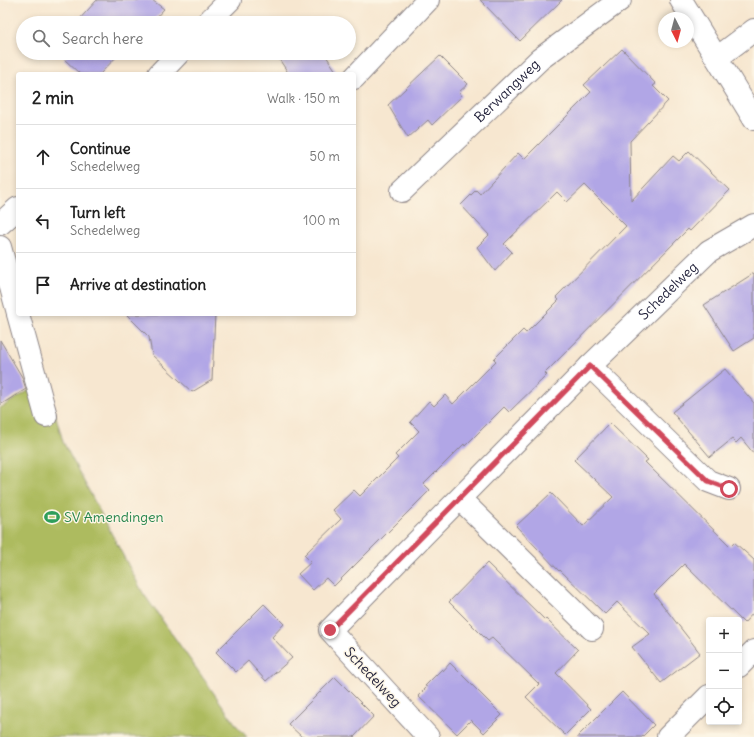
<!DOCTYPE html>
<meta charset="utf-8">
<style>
body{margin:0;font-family:Delius,sans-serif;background:#f2f2f2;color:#222}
.controls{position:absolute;right:12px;bottom:12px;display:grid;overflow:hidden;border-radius:4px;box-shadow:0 2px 6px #0003}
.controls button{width:36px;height:36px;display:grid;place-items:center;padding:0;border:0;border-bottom:1px solid #e0e0e0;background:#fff;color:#222;font:20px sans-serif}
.compass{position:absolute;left:658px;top:12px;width:36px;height:36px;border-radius:50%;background:#fff;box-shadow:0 2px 6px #0003;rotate:174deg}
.stop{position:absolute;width:12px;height:12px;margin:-9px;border:3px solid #d1495b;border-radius:50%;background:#fff}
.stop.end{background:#d1495b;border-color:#fff;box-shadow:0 1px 4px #0008}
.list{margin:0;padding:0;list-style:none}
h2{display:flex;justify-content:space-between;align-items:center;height:52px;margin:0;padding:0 16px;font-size:17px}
h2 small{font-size:13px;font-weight:400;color:#767676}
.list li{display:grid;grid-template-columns:26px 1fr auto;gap:12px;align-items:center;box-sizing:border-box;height:64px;padding:0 16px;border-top:1px solid #e0e0e0}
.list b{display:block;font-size:15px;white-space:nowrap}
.list p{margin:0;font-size:13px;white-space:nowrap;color:#767676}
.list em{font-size:13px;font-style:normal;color:#767676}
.icon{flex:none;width:22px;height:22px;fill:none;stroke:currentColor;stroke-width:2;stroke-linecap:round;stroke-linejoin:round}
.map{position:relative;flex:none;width:754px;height:737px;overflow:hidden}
.search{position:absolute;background:#fff;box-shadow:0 2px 6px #0003;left:16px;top:16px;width:340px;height:44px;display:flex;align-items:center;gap:10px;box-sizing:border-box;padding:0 14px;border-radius:22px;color:#767676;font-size:15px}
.panel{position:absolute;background:#fff;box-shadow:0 2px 6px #0003;left:16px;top:72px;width:340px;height:244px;border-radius:4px}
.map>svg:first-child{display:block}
</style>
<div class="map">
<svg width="754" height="737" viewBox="0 0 754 737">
<rect width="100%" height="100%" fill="#fcf5e5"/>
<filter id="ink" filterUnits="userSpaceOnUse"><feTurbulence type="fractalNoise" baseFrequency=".025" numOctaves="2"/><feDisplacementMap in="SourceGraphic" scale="8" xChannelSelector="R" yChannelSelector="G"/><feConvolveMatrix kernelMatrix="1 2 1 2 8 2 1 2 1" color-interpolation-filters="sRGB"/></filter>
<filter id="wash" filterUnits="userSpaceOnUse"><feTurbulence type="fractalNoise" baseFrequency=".012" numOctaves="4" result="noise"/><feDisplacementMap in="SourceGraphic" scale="16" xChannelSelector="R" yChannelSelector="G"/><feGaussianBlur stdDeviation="0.9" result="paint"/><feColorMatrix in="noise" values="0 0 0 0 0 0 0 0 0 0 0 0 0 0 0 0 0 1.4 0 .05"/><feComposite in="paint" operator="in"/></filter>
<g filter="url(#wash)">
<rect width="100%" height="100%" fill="#f7e7d0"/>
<polygon fill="#adbb5e" stroke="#686e4c" points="46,380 63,442 143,593 237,726 247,737 0,737 0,408"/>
<g id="blocks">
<g fill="#b1a6e6">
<polygon points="97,0 152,0 164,9 151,23 76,23"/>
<polygon points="480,0 562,0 520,41"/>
<polygon points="622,49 656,84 653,86 668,101 630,141 631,201 673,156 679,161 689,151 730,190 690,231 688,229 545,373 547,375 509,412 504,407 465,446 464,444 424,484 430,490 334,586 326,578 313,590 298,574 311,562 304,555 341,519 333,510 354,490 360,496 398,458 395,455 419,431 410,422 429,401 434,406 445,395 453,404 496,361 494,359 523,330 526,333 559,300 556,297 626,226 585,185 567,202 557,192 504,244 512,252 495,271 477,247 489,235 461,205 476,190 480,194 518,153 524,159 591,92 584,85"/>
<polygon points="66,53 120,53 100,74 80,74 64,59 67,55"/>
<polygon points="275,53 324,53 338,74 289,74"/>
<polygon points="440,56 468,84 459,92 462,96 432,125 428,120 408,138 388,105"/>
<polygon points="754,273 754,338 734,351 704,305"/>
<polygon points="126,314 215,314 212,380 192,392 152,355 149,337"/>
<polygon points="0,340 22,377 26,389 0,405"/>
<polygon points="725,369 754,403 754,454 741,438 736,443 732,439 710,457 672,412"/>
<polygon points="610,423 648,460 645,462 730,546 734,542 754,560 754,612 744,623 684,564 654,594 700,653 661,683 632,647 650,634 617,602 605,614 560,570 559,571 516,526 551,493 583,526 613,497 574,460"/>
<polygon points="487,563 545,620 546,619 578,650 556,673 591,709 565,735 526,697 539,684 492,638 488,641 449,602"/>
<polygon points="264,604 284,624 272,637 292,658 266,681 248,661 236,672 216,652"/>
<polygon points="450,663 502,715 484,733 471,720 457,734 418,696 427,687 425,686 442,669 443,671"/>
<polygon points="335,677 374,716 354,737 302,737 288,724"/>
<polygon points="622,692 654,725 642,737 577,737"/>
</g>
</g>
</g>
<g filter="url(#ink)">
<use href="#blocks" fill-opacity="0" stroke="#8c8486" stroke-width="1"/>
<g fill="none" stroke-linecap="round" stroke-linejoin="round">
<defs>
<g id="minor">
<polyline points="681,0 754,119"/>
<polyline points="207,23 230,0"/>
<polyline points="717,58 754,30"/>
<polyline points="159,74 179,53"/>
<polyline points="354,78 428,0"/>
<path id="s1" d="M402,191L540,59L620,0"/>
<polyline points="0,224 18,208"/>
<polyline points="0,247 18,313"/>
<polyline points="18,314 46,416"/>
<polyline points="590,366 708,481 729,489"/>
<polyline points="460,499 592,629"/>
<polyline points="739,666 754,651"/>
<path id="s2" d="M428,737L330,630L590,366L709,251L754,225"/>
<polyline points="668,737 709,696"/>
</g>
</defs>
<use href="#minor" stroke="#8c8486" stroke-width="24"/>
<use href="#minor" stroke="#fff" stroke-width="22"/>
</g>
</g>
<g fill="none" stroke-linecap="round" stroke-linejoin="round" filter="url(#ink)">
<polyline stroke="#d1495b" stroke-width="5" points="330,630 590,366 708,481 729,489"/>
</g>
<defs>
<symbol id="stadium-bare" viewBox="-9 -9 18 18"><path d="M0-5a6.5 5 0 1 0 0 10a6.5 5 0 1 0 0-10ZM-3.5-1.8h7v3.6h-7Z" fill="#2e9e5b" stroke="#fcf5e5" stroke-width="2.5" paint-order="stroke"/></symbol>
</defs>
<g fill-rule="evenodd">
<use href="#stadium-bare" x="41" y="506" width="22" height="22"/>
</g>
<g text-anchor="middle" stroke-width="3" stroke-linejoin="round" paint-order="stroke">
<g font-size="14" fill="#22223b" stroke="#fcf5e5">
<text dy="5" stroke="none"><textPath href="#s1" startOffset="145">Berwangweg</textPath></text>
<text dy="5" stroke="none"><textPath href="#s2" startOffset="624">Schedelweg</textPath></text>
<text transform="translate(373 677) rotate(47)" y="5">Schedelweg</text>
</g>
<g font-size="14" fill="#27864d" stroke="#fcf5e5" text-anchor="start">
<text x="64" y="522">SV Amendingen</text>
</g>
</g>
</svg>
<div class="controls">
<button>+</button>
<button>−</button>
<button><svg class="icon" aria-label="locate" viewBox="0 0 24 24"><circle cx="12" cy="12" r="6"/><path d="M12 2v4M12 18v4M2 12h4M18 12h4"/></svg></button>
</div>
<svg class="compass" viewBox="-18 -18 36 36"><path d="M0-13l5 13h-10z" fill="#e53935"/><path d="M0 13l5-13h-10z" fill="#767676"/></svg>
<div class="stop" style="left:729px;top:489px"></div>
<div class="stop end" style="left:330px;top:630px"></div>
<div class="search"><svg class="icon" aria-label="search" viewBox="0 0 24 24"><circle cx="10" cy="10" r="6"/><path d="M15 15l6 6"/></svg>Search here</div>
<section class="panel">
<h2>2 min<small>Walk · 150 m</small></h2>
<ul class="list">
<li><svg class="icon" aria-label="ahead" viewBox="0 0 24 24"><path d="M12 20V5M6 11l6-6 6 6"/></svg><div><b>Continue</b><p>Schedelweg</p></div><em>50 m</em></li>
<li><svg class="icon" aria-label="left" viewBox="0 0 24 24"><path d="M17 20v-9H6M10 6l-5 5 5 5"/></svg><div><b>Turn left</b><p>Schedelweg</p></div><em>100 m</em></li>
<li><svg class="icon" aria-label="arrive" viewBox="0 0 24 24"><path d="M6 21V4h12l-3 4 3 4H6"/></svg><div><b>Arrive at destination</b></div></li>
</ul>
</section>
</div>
